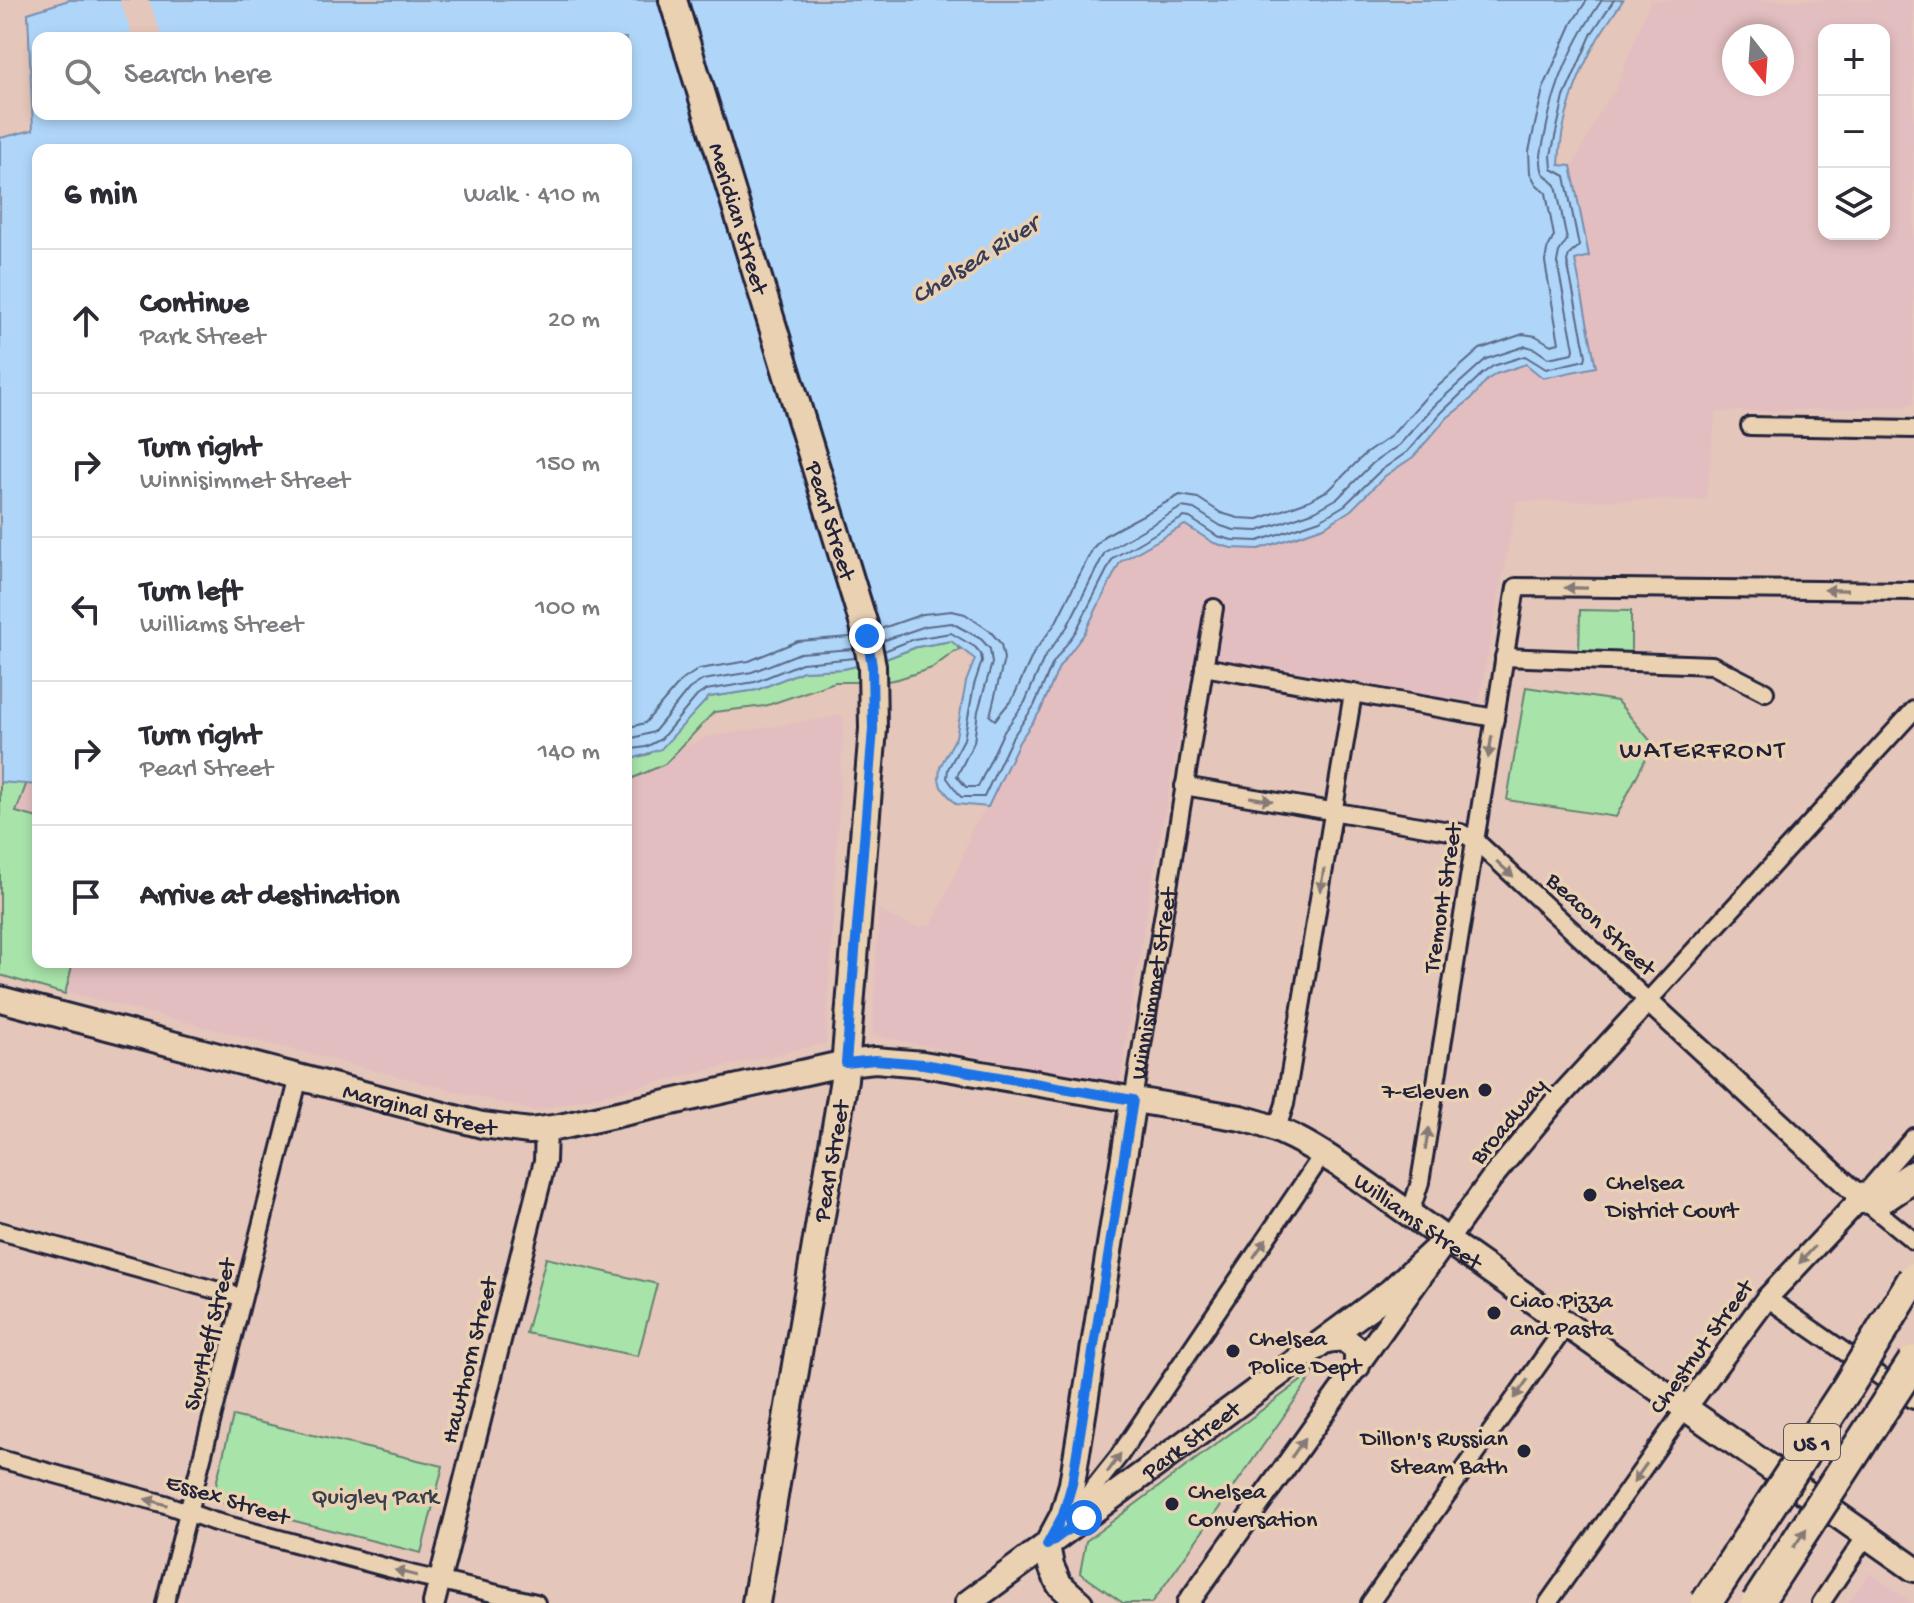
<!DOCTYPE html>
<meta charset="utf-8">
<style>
body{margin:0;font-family:"Gochi Hand",sans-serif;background:#f7f7f7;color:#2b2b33}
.controls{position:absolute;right:24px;top:24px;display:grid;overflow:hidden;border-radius:16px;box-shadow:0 4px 12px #0003}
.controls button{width:72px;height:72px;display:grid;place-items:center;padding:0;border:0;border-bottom:2px solid #e1e1e2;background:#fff;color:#2b2b33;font:40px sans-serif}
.compass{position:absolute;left:1722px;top:24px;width:72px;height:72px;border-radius:50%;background:#fff;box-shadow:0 4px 12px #0003;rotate:163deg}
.stop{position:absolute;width:24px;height:24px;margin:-18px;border:6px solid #1a73e8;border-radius:50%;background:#fff}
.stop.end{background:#1a73e8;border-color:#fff;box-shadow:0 2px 8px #0008}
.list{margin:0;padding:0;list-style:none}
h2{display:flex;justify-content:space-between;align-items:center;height:104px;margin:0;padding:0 32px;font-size:34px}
h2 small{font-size:26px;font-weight:400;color:#7c7c81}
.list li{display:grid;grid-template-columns:52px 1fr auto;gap:24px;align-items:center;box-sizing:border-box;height:144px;padding:0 32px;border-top:2px solid #e1e1e2}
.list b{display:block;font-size:30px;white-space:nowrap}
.list p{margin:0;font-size:26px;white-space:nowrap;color:#7c7c81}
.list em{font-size:26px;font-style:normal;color:#7c7c81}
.icon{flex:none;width:44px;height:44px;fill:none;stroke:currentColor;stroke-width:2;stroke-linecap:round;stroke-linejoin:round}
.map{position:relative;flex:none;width:1914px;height:1603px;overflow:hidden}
.search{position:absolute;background:#fff;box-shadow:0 4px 12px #0003;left:32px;top:32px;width:600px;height:88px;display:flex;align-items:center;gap:20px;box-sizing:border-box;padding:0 28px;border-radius:16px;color:#7c7c81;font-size:30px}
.panel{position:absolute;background:#fff;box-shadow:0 4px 12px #0003;left:32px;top:144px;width:600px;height:824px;border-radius:16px}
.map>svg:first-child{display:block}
</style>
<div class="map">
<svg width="1914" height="1603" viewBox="0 0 1914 1603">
<rect width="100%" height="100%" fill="#e5c6ba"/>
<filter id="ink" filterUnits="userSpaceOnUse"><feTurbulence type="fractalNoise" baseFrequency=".0125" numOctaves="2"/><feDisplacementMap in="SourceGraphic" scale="16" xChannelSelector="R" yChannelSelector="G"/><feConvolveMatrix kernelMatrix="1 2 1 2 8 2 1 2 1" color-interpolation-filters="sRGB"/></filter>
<g filter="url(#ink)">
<g fill="#e3bec0" fill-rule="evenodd">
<path d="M1650,0H1914V403L1905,407L1716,412L1706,500L1517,501L1478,707L1194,658L1149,897L1119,1086L872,1035L879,908L882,912L912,925L921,927L932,924L961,861L971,830L994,797L1019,742L1041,710L1059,668L1084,634L1120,562L1186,525L1214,543L1259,549L1324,527L1351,510L1385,476L1413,457L1447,418L1496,374L1526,364L1542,376L1511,215L1589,256L1571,166L1577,158L1603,105L1615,91ZM1824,30H1884V234H1824ZM1734,36H1782V84H1734Z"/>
<polygon points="844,715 826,1043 534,1111 0,975 0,782 38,785 38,962 626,962 626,777 705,737"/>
<polygon points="1870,1573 1913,1603 1848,1603"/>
</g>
<g fill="#a8e4aa" stroke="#658372" stroke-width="2">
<polygon points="1580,610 1631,611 1631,654 1579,654"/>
<polygon points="952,641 961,650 954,652 932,668 898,679 882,682 835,682 765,706 714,712 665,764 631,779 630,759 649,754 675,733 709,697 757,690 803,671 843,669 883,660 917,647"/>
<polygon points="1526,687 1617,701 1653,744 1616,817 1507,800"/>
<polygon points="0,782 27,782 16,812 38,818 38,962 73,962 65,994 0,975"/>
<polygon points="546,1258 657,1284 638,1356 526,1333"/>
<polygon points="1317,1369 1152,1603 1123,1603 1080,1573 1086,1541"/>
<polygon points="233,1416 443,1466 421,1553 212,1500"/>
</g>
<path fill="#afd6f9" stroke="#778ead" stroke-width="2" fill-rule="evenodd" d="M69,0H1623C1615,13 1606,25 1598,38C1577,75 1560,122 1559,165L1571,166L1589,256L1575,260L1596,367L1543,378L1526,364L1496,374L1487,380L1471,399L1447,418L1413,457L1385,476L1351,510L1324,527L1259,549L1231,548L1214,543L1185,525L1120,562L1084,634L1059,667L1041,710L1019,742L988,807L956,804L941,787L939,779L940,767L956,737L966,682L975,659L951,641L916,647L883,660L843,669L803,671L757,690L709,697L661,749L635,758L626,756V150H38V785L0,782V138L33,130L28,13ZM38,38H626V114H38Z"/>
<polygon fill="#e5c6ba" points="120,0 149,0 162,38 133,38"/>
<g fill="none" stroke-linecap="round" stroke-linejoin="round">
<g stroke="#5a6a87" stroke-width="2">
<polyline points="880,629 923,614 952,611 965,614 990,631 1001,644 1004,659 990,716 995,720 1013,698 1034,652 1055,624 1093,548 1104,536 1180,495 1198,498 1221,513 1238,518 1258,519 1310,500 1330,489 1365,454 1391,436 1427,396 1480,349 1523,334 1536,336 1551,345 1559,343 1545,262 1547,250 1554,236 1546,193 1536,184 1530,173 1529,151 1543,89 1572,23 1587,0"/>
<path d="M882,641L926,626L952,623L981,639L990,649L992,663L978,711L974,742L957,776L966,787H978L1003,733L1025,702L1044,658L1067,627L1105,552L1182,507L1194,509L1221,526L1234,530L1258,531L1315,511L1338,498L1373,463L1399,445L1435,405L1486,359L1526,346L1535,349L1548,358L1573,353L1574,349L1557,262L1559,252L1567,240L1556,185L1543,173C1538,159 1543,145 1546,130C1554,83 1575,39 1602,0"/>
<polyline points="884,651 914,639 951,633 975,647 981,654 982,661 974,685 964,739 948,769 947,778 961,797 984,797 1012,738 1034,706 1053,663 1076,631 1113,558 1184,517 1190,518 1217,536 1232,540 1258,541 1320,520 1345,505 1380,471 1407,452 1441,413 1482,374 1493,366 1525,356 1546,369 1585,360 1586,356 1567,261 1569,255 1579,246 1565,176 1552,169 1551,155 1564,97 1592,33 1614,0"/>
<polyline points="626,728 645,723 681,681 699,669 749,661 798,641 851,637"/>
<polyline points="626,740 654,732 689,689 703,680 752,672 800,653 853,649"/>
<polyline points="626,750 646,747 661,739 697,696 706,690 755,682 802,663 855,658"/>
</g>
<defs>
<g id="minor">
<polyline points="1750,426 1914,429"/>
<polyline points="1504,657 1712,665 1765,692"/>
<polyline points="1204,667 1495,718"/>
<polyline points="1184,786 1461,833 1475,840 1648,1001 1914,710"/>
<path id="s1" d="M1133,1100L1214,608"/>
<polyline points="1277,1128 1285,1104 1353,693"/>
<polyline points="1914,1137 1861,1198 1914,1241"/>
<polyline points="1406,1213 1413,1204 1420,1182 1516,587 1914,591"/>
<polyline points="0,1231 241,1297"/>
<polyline points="1767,1298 1914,1400"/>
<polyline points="0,1459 165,1504 212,1521 411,1574 536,1603"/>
<polyline points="1069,1519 1119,1456 1323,1154"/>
<polyline points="165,1603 299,1077"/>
<polyline points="1370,1603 1566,1326"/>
<polyline points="1548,1603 1685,1409"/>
<polyline points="1821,1603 1866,1536"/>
</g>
<g id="tertiary">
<polyline points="434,1603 545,1161 546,1129"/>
<polyline points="1188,1603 1491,1179 1553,1104 1648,1001 1861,1198 1767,1298 1685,1409"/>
</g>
<g id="secondary">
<path id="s2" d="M0,999L482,1125L530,1131L560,1127L846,1063L875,1060L923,1064L1241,1118C1279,1127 1308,1144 1340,1165L1914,1569"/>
<polyline points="1326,1340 1343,1338 1357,1349 1357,1366"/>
<path id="s3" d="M968,1603L1390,1292L1445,1241"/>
<polyline points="1080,1603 1059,1584 1051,1566 1047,1545 1063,1515 1072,1484 1133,1100"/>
</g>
<g id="primary">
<path id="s4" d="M673,0L864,625L872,666L873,729L844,1079L756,1603"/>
</g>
<polyline id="motorway" points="1861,1198 1886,1195 1914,1176"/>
</defs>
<use href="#minor" stroke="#22223b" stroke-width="22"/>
<use href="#tertiary" stroke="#22223b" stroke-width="26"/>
<use href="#secondary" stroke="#22223b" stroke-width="30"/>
<use href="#primary" stroke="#22223b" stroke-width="32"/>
<use href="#motorway" stroke="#22223b" stroke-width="36"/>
<use href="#minor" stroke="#e9d1b2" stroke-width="16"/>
<use href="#tertiary" stroke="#e9d1b2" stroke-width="20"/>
<use href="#secondary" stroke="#e9d1b2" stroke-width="24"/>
<use href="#primary" stroke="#e9d1b2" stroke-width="26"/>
<use href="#motorway" stroke="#e9d1b2" stroke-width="30"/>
<defs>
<g id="motorway-bridge">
<polyline points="1706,1603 1847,1388 1914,1278"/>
<polyline points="1757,1603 1914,1361"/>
</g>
</defs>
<use href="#motorway-bridge" stroke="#22223b" stroke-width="36" stroke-linecap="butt"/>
<use href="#motorway-bridge" stroke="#e9d1b2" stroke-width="30"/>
</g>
<defs><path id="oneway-solid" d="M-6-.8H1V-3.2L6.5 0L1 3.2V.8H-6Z" transform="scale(2)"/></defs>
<g fill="#867a76">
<use href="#oneway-solid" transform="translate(1576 588) rotate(-179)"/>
<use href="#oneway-solid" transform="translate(1836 590) rotate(-179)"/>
<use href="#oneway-solid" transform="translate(1490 747) rotate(99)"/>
<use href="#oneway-solid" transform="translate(1261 799) rotate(10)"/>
<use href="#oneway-solid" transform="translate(1505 869) rotate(43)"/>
<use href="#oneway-solid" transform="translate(1322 880) rotate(100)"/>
<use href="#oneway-solid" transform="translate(1427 1139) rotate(-81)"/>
<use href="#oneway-solid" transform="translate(1260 1248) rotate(-56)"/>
<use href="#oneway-solid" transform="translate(1807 1255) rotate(133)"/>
<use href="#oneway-solid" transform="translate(1521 1389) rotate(125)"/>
<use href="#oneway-solid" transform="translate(1298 1448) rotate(-55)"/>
<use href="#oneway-solid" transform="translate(1114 1463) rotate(-55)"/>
<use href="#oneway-solid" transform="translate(1640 1473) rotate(125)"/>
<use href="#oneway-solid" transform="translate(156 1502) rotate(-164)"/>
<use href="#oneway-solid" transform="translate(1800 1538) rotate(-56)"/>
<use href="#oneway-solid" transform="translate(406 1573) rotate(-166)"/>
</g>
</g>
<g fill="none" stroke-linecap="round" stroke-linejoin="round" filter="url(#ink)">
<polyline stroke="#1a73e8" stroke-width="10" points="867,636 872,666 873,729 846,1063 875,1060 923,1064 1133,1100 1072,1484 1063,1515 1047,1545 1084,1518"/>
</g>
<g fill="#22223b" stroke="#e9d1b2" stroke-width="3">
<circle cx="1485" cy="1090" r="8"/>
<circle cx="1590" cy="1195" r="8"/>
<circle cx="1494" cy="1313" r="8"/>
<circle cx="1233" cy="1351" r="8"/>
<circle cx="1524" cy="1451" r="8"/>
<circle cx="1172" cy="1504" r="8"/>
</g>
<g text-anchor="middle" stroke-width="7" stroke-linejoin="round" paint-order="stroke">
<rect fill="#e9d1b2" stroke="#5e565f" stroke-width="2" x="1784" y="1424" width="56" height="36" rx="6"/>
<g font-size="22" font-weight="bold" fill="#22223b">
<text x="1812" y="1450">US 1</text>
</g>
<g font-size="24" fill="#22223b" stroke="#e9d1b2">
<text dy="8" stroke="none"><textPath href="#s4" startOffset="228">Meridian Street</textPath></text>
<text dy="8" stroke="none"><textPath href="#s4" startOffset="544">Pearl Street</textPath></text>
<text transform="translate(1441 898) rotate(-81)" y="8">Tremont Street</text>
<text transform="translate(1602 923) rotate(43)" y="8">Beacon Street</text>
<text dy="8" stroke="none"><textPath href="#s1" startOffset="118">Winnisimmet Street</textPath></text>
<text dy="8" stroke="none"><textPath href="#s2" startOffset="434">Marginal Street</textPath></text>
<text transform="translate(1507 1120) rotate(-50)" y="8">Broadway</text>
<text transform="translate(830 1161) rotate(-80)" y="8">Pearl Street</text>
<text dy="8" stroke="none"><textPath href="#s2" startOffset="1476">Williams Street</textPath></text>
<text transform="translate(208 1334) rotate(-76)" y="8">Shurtleff Street</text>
<text transform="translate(1700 1346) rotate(-54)" y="8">Chestnut Street</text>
<text transform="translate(468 1360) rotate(-76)" y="8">Hawthorn Street</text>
<text dy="8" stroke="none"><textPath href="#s3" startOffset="276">Park Street</textPath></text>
<text transform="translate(228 1498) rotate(17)" y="8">Essex Street</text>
</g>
<g font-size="24" fill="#22223b" stroke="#e9d1b2" text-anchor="start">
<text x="1469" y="1098" text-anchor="end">7-Eleven</text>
<text x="1606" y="1189">Chelsea<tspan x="1606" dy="28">District Court</tspan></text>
<text x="1510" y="1307">Ciao Pizza<tspan x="1510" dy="28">and Pasta</tspan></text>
<text x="1249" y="1345">Chelsea<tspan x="1249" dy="28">Police Dept</tspan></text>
<text x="1508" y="1445" text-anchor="end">Dillon's Russian<tspan x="1508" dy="28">Steam Bath</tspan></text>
<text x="1188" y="1498">Chelsea<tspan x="1188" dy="28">Conversation</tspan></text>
</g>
<g font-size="24" fill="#363f4c" stroke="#e9d1b2">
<text x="375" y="1503">Quigley Park</text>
</g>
<g font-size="26" font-style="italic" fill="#373d58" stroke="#e9d1b2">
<text transform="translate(974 258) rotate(-32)" y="9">Chelsea River</text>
</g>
<g font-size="26" letter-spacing="2" fill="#22223b" stroke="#e9d1b2">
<text x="1703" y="757">WATERFRONT</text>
</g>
</g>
</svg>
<div class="controls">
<button>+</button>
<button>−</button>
<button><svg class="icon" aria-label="layers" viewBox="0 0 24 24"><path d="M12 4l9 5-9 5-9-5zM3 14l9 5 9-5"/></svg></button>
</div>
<svg class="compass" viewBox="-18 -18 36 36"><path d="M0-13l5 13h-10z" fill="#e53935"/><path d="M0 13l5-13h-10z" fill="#7c7c81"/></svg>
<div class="stop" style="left:1084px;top:1518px"></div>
<div class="stop end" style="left:867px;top:636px"></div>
<div class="search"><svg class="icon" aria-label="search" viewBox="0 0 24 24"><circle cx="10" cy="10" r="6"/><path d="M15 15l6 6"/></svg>Search here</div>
<section class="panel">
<h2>6 min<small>Walk · 410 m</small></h2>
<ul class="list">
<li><svg class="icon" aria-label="ahead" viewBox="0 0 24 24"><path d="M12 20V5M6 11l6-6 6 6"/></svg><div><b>Continue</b><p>Park Street</p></div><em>20 m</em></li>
<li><svg class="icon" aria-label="right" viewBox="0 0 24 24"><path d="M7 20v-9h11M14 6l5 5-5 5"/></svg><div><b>Turn right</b><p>Winnisimmet Street</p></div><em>150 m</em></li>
<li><svg class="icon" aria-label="left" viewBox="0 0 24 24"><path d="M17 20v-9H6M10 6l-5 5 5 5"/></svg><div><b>Turn left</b><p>Williams Street</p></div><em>100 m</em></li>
<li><svg class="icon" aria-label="right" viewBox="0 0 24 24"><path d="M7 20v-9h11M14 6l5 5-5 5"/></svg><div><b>Turn right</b><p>Pearl Street</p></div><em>140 m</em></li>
<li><svg class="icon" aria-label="arrive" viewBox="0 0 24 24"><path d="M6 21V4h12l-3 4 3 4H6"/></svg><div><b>Arrive at destination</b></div></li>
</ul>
</section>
</div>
